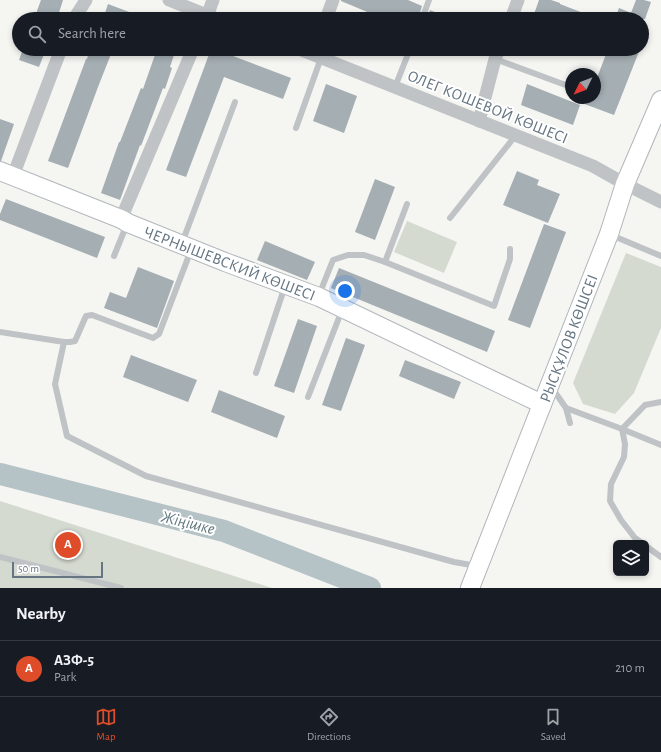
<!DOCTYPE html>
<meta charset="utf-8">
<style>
body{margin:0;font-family:"Alegreya Sans",sans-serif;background:#20242c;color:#f1f3f6}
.controls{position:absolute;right:12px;bottom:12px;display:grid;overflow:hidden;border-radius:6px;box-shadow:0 2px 6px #0003}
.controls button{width:36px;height:36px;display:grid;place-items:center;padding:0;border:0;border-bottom:1px solid #363941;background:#171b24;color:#f1f3f6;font:20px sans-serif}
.compass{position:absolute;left:565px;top:68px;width:36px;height:36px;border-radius:50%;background:#171b24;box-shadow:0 2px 6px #0003;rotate:227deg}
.scale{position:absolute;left:12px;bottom:10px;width:91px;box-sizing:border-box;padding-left:4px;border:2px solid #657682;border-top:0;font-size:11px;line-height:14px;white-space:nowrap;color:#657682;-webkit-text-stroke:3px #fff;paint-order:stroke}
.you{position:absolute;left:345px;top:291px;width:14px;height:14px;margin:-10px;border:3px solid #fff;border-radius:50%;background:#1a73e8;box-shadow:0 0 0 6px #1a73e833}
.badge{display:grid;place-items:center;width:26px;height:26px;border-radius:50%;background:#de4c29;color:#fff;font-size:13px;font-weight:700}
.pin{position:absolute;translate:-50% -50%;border:2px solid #fff;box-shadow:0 1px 4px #0006}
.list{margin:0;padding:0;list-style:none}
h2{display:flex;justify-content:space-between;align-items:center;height:52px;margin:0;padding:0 16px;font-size:17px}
h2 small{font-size:13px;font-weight:400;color:#9ea1a6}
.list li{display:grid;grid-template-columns:26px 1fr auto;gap:12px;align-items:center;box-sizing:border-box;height:56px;padding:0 16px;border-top:1px solid #363941}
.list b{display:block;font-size:15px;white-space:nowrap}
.list p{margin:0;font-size:13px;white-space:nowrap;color:#9ea1a6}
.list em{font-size:13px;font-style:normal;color:#9ea1a6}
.icon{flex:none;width:22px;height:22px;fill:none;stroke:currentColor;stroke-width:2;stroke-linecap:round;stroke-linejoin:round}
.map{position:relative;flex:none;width:661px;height:588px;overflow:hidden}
.search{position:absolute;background:#171b24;box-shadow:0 2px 6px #0003;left:12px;right:12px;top:12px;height:44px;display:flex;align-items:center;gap:10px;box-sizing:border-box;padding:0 14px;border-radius:22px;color:#9ea1a6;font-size:15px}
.sheet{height:108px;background:#171b24}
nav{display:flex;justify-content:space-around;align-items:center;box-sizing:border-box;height:56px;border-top:1px solid #363941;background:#171b24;font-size:11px;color:#9ea1a6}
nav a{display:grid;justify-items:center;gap:2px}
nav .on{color:#de4c29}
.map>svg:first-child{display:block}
</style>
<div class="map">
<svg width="661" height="588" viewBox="0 0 661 588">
<rect width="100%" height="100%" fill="#f5f5f2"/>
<g fill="#d5dad1">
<polygon points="407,221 457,242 444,273 394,252"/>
<polygon points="626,253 661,267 661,328 634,393 615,414 583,404 573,383"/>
<polygon points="0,501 272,588 0,588"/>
</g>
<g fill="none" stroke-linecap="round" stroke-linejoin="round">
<polyline stroke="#b5c2c6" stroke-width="22" points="0,474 224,531 370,588"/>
</g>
<g fill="#a5aeb3">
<polygon points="41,0 63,0 57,19 34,19"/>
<polygon points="341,0 408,0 422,6 418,19 384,19 341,1"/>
<polygon points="539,0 551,0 560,3 560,4 596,18 596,19 538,19 533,17"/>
<polygon points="636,0 644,0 651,2 645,19 615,19 619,8 631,13"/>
<polygon points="108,4 145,18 145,19 103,19"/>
<polygon points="430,10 452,19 427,19"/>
<polygon points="23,49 46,49 39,67 19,60"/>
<polygon points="84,49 113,49 98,87 68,168 48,161 86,59 87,59 89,52 84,50"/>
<polygon points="157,49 176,49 170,67 172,68 165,89 163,88 141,146 140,145 120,200 101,193 119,142 120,142 141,88 143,89"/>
<polygon points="211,49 215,49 291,78 283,99 224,77 186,177 166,170"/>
<polygon points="608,49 640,49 614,115 571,99 571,98 595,98 595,83"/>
<polygon points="326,84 357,96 344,133 313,121"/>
<polygon points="527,84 580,105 573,125 521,105"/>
<polygon points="0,119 14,124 1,161 0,161"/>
<polygon points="517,171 539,180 537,185 560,194 548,223 503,205"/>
<polygon points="375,179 395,187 375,240 355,232"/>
<polygon points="6,199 105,237 97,258 0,220 0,214"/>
<polygon points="544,224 566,232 530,328 508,320"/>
<polygon points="265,241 315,262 307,280 257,260"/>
<polygon points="138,267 174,281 157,328 104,308 110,292 126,298"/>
<polygon points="339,268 495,331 487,352 331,288"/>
<polygon points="298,319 317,326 294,393 274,386"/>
<polygon points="346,338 365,345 341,411 322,405"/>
<polygon points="131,355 197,380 188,402 123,377"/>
<polygon points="405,360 461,382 454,399 399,376"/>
<polygon points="219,390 285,416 277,438 211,412"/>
</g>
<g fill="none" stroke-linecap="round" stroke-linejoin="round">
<defs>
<g id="secondary">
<polyline points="0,171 121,219 128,223 225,262 319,297 542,404"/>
<polyline points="470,588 609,234 625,184 661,100"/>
</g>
</defs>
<use href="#secondary" stroke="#b1b7bb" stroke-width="20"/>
<g stroke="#bfc3c6" stroke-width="6">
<polyline points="422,19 429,0"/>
<polyline points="495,59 571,87"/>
<polyline points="395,87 410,49"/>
<polyline points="296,128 321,58"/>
<polyline points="407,204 385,262 494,306 510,259 510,249"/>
<polyline points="450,218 516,135"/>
<polyline points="611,235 661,256"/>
<polyline points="182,243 235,102"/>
<polyline points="114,256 127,224"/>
<polyline points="319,295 333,260 348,255 364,255 385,262"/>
<polyline points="0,332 64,342 55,384 67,436 146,476 454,562 477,566"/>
<polyline points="64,342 70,342 75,341 86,316 92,315 153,338 159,334 191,250"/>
<polyline points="256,373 285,286"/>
<polyline points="552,388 566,408 570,423"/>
<polyline points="308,397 342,310"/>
<polyline points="566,408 622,429 661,445"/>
<polyline points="642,543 635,538 621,520 610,501 611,484 624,457 625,444 622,429 645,405 661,402"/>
<polyline points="646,546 661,557"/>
<polyline points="0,557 121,588"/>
</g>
<g stroke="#bfc3c6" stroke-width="13">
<polyline points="169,0 217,19"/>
<polyline points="74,19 86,0"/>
<polyline points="206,19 213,0"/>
<polyline points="326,19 333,0"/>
<polyline points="511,19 518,0"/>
<polyline points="299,49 593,166 625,184 661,202"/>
<polyline points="479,121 495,59 499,49"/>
<polyline points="13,176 61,49"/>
<polyline points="121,219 193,49"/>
</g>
<use href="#secondary" stroke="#fff" stroke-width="18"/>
</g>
<g text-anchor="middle" stroke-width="4" stroke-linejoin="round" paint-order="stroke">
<g font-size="16" fill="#657682" stroke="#fff">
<text transform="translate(488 106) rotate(22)" y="6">ОЛЕГ КОШЕВОЙ КӨШЕСІ</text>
<text transform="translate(230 263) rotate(21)" y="6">ЧЕРНЫШЕВСКИЙ КӨШЕСІ</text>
<text transform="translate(568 338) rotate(-69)" y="6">РЫСҚҰЛОВ КӨШСЕІ</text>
</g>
<g font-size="17" font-style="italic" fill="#61787f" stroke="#fff">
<text transform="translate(188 522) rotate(14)" y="6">Жіңішке</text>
</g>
</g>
</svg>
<div class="controls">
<button><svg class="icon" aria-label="layers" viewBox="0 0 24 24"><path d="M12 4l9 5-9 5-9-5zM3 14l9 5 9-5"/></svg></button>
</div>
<svg class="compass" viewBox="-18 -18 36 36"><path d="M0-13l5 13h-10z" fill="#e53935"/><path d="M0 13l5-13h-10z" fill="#9ea1a6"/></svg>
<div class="scale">50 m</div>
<div class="you"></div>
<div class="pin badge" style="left:68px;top:545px">A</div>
<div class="search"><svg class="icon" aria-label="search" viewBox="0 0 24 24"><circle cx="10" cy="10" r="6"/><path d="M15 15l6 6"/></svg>Search here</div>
</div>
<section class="sheet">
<h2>Nearby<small></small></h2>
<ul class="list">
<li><span class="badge">A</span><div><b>АЗФ-5</b><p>Park</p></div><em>210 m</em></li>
</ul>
</section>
<nav>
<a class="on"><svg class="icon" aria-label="map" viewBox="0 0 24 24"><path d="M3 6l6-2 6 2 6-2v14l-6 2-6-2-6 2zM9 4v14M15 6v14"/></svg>Map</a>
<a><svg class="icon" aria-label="directions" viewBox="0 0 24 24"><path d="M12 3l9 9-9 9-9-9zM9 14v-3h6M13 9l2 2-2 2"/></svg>Directions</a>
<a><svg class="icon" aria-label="saved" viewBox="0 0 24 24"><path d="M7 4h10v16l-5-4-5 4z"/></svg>Saved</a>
</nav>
